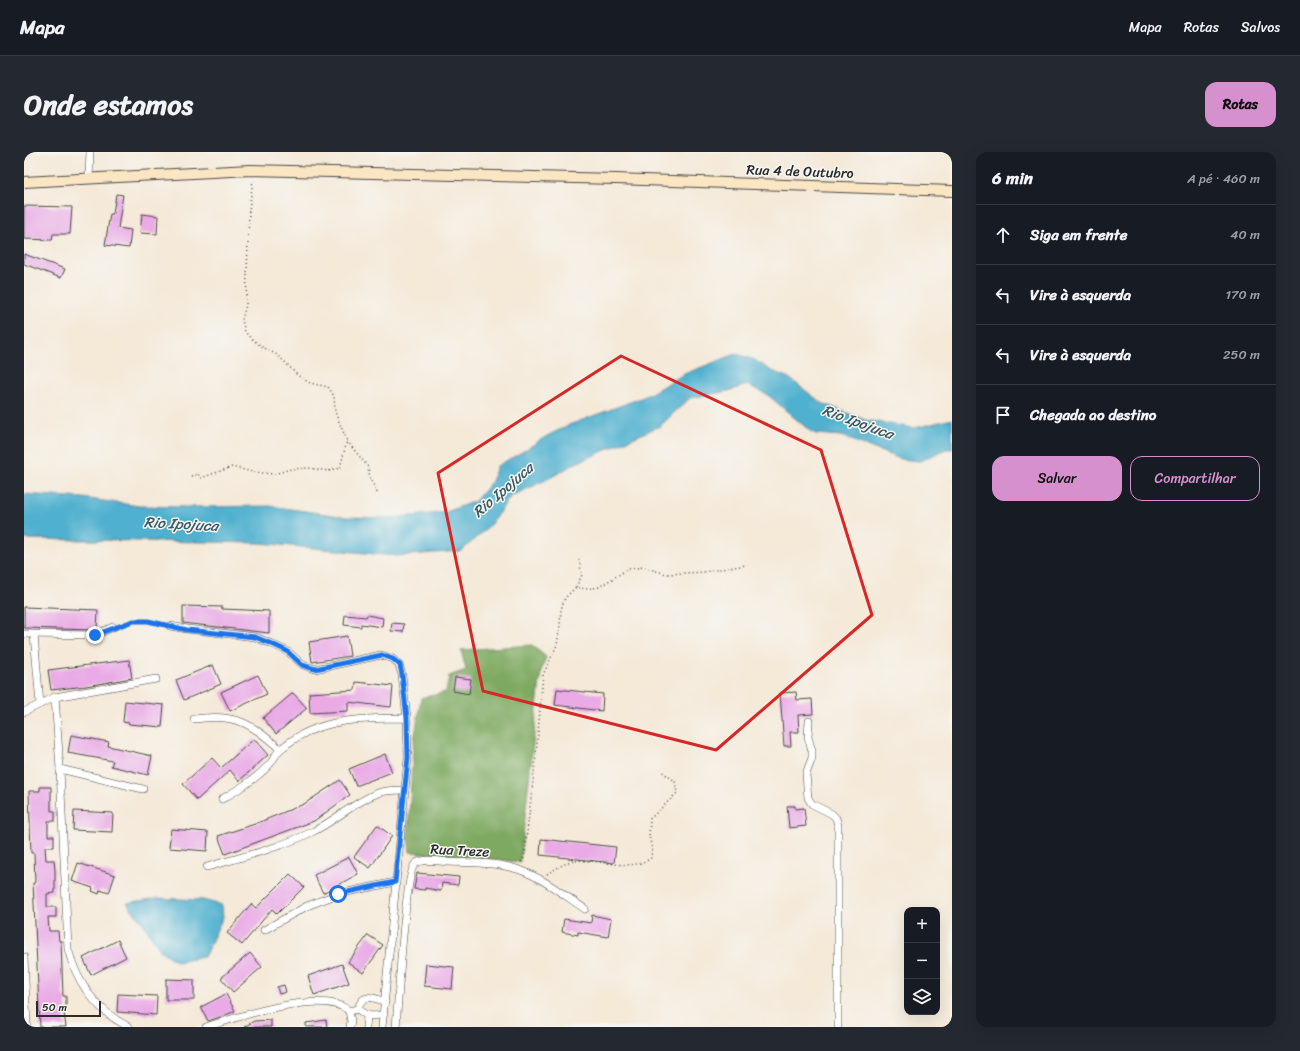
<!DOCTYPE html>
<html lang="pt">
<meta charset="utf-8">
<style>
body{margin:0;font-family:Sriracha,sans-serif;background:#242831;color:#f1f3f6}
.controls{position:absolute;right:12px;bottom:12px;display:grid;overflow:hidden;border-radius:8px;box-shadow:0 4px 16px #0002}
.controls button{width:36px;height:36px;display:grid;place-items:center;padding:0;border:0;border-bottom:1px solid #363941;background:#171b24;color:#f1f3f6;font:20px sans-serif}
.scale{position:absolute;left:12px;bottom:10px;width:65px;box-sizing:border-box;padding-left:4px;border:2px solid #2b2b2b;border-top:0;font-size:11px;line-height:14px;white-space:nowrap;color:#2b2b2b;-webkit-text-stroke:3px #f6f6f2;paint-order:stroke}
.stop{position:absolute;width:12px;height:12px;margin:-9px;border:3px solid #1a73e8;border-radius:50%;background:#fff}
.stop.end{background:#1a73e8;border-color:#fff;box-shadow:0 1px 4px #0008}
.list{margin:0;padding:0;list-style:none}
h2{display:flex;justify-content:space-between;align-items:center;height:52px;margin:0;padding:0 16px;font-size:17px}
h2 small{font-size:13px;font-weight:400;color:#9ea1a6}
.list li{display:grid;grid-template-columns:26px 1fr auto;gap:12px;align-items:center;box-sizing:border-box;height:60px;padding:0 16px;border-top:1px solid #363941}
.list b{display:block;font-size:15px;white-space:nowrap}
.list em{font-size:13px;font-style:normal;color:#9ea1a6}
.actions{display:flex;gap:8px;padding:12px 16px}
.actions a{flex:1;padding:9px 0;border:1px solid #d690ce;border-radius:12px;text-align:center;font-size:14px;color:#d690ce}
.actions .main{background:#d690ce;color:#111}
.icon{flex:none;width:22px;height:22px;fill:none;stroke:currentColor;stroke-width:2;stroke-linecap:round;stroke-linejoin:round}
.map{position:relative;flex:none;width:928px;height:875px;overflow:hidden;border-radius:12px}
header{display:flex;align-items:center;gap:24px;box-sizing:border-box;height:56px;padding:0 20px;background:#171b24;border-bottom:1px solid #363941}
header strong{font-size:19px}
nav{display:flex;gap:22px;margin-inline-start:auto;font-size:14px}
.intro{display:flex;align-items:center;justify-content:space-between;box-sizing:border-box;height:96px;padding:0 24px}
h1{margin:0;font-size:28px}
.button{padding:10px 18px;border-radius:12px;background:#d690ce;color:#111;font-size:14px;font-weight:700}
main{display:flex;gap:24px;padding:0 24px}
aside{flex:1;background:#171b24;border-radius:12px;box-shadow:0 4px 16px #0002}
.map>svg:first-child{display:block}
</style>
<header>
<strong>Mapa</strong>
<nav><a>Mapa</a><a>Rotas</a><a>Salvos</a></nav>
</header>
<div class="intro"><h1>Onde estamos</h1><a class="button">Rotas</a></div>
<main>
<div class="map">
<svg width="928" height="875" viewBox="0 0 928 875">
<rect width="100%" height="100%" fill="#f6f6f2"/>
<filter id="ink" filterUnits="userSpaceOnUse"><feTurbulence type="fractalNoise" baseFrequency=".025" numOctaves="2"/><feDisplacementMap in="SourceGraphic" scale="8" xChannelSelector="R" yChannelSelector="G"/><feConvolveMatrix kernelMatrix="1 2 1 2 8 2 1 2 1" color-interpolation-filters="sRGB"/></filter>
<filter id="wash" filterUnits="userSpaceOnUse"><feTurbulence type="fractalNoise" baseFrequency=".012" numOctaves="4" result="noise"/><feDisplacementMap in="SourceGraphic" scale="16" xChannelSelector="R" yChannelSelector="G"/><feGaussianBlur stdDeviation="0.9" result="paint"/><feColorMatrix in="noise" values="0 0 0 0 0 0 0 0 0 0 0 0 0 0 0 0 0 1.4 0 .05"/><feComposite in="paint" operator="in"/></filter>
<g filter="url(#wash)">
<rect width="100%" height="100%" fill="#f5e9d8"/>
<polygon fill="#7ea961" stroke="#546a46" points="508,493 522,505 517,519 496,710 386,700 384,684 389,595 397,546 422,540 425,524 442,518 437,498"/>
<g fill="#50b0cf" stroke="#3e6e7d">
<polygon points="712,202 729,207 746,218 765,226 798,251 841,268 890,276 928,267 928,297 922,297 896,309 876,307 817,284 792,282 786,279 745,244 724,233 704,239 666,246 636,274 550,312 526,326 486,345 465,375 437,399 372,404 236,391 0,387 0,342 59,346 115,354 163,355 246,354 323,365 369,366 422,360 451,349 468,329 473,314 498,300 521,285 545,273 622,244 660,222"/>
<polygon points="133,746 179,748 198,753 199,765 180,805 153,810 137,799 120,773 103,751"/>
</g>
<g id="blocks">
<g fill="#e9aae6">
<polygon points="92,42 99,43 94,76 107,78 105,96 81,93 86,62 89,62"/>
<polygon points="0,54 48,55 46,82 29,82 28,88 0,87"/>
<polygon points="118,62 134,64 133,82 116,81"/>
<polygon points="0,102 41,117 37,126 0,112"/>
<polygon points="159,454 198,455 198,457 245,459 245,481 159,471"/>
<polygon points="0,455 74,458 73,477 70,478 0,476"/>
<polygon points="321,463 342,465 343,463 359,466 358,475 337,472 337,475 320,473"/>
<polygon points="368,471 380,472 379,480 367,479"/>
<polygon points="323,484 326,504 288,510 285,490"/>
<polygon points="105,508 108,526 62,534 27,538 24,518"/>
<polygon points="189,513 197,532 160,548 152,528"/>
<polygon points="234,523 243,542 206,559 197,540"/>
<polygon points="431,525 447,527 445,542 429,539"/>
<polygon points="332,530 369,534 367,555 324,550 324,559 286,561 285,541 331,538"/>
<polygon points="533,537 579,542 578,559 531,553"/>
<polygon points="772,540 773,548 788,547 789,562 774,563 775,580 766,580 767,594 760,594 756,541"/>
<polygon points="269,541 283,556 252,582 239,566"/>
<polygon points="101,549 140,553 138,575 105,572 105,571 99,570"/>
<polygon points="47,583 85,590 84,594 128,604 124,623 87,614 89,609 44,601"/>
<polygon points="230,587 244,603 215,629 206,618 173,648 159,632 188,606 197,616"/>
<polygon points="361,602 368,620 332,634 325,617"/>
<polygon points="316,628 326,643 290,669 201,702 194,684 231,672 280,652"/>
<polygon points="16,635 27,635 27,659 31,659 31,669 24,669 24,684 30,684 30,695 21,695 22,708 30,708 31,719 31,741 23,742 23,755 32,755 32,765 24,765 25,779 34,779 35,789 37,789 39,844 42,844 42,861 40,861 42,875 16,875 9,731 11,731 10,701 7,701 5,639 16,639"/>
<polygon points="763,654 771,654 771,657 780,656 782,674 765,676"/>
<polygon points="50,659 89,661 88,680 49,678"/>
<polygon points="353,673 368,684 346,716 330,705"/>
<polygon points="147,677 184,680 183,699 145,696"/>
<polygon points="517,687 592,695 590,711 516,703"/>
<polygon points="325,705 334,722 299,741 290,723"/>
<polygon points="54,711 91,723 85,741 76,738 75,742 68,739 69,736 48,729"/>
<polygon points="393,721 435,725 434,733 418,731 417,739 401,736 401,738 390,737"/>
<polygon points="266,722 280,735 253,762 248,757 218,793 203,781 227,752 232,756"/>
<polygon points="568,763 587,767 584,785 554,780 554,783 538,780 540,767 567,771"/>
<polygon points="344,783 359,793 339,821 324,810"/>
<polygon points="94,788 102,805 67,823 59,806"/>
<polygon points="226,801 238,815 209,840 197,826"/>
<polygon points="318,812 325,831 290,843 284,824"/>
<polygon points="402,812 430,815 428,837 400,834"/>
<polygon points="142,827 170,828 170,848 142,848"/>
<polygon points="260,833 262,840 255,842 253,835"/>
<polygon points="94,842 133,844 132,863 93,860"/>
<polygon points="202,842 211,859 202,863 184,869 177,855"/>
<polygon points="247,868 247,875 220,875 230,869"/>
<polygon points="302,868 303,875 282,875 282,871"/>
</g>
</g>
</g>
<g filter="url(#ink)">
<use href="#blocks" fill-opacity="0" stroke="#494845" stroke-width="1"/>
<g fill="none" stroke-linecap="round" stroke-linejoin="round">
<defs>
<g id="street">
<polyline points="65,26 66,0"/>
<polyline points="146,474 163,477 231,485 248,492 263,499 279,513 291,517 357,503 369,507 375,513 378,523 383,566"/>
<polyline points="0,482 71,483 89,475"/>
<polyline points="10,483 16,552"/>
<polyline points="0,560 31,545"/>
<path d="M170,567C212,561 226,571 256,597"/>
<polyline points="785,569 784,585 788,599 788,606 782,622 784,646 788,652 808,662 812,666 814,674 814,875"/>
<polyline points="36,617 119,637"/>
<path d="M198,647C215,637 232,627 245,613C250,608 252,600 258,596C293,566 339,566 383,566L384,606L358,875"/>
<path d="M183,715C218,705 255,696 288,680C311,669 330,650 354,641C362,638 372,638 381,638"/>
<polyline points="240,778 283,754 314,742 371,730"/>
<polyline points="0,805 3,875"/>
<path d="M334,857C338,841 349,845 361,850"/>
<polyline points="325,859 327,869 326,875"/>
<path d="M105,875C73,859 53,831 44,797L36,617L31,545L132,527"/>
<path d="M182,875C213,865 299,836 325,859L334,857C342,865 350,865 360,862"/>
<polyline points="342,875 343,864"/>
<path d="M372,875C374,854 381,720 391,712C397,706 416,709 424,710C447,711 471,710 493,717C518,725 540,743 561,757"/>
</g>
<polyline id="secondary" points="0,30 226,18 592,27 928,39"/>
</defs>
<use href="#street" stroke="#494845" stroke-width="8"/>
<use href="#secondary" stroke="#494845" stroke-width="12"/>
<g stroke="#494845" stroke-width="1.5" stroke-dasharray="1 3" stroke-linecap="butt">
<polyline points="323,289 344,315 346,327 352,338 354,343"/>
<polyline points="167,324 174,322 177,326 208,315 229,320 250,322 267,317 284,316 305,319 316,316 323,289 311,260 310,244 304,235 286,231 273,223 262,211 253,203 237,194 227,186 221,180 218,168 222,153 225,59 229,28"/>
<polyline points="552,435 558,423 555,408"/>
<path d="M97,473C113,467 122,468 138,472"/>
<polyline points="497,710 500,706 512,603 519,523 533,493 536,473 537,457 541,446 552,435 561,437 575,435 604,417 620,415 642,422 680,420 722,413"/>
<path d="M523,722C531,717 542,710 551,709C574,706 607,721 627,706L628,697L625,684L626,667L653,641L651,629L637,619"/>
</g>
<use href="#street" stroke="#fff" stroke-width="7"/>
<use href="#secondary" stroke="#fbe6c4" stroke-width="10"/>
</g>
</g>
<g fill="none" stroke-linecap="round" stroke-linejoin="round" filter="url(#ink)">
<polyline stroke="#1a73e8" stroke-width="5" points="71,483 109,469 124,469 163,478 231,485 248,492 263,499 278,513 291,517 358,503 369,507 376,513 378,523 383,566 384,606 371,730 314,742"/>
</g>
<path fill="none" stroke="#d62828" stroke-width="3" stroke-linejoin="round" d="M597,204L797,298L848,463L692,598L459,539L414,321Z"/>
<g text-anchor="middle" stroke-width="3" stroke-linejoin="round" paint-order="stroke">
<g font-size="14" fill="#2b2b2b" stroke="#f6f6f2">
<text transform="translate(776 19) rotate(2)" y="5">Rua 4 de Outubro</text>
<text transform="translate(436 698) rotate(3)" y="5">Rua Treze</text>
</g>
<g font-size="15" font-style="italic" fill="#385a64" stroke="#f6f6f2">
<text transform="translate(834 270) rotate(20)" y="5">Rio Ipojuca</text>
<text transform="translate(479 338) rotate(-41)" y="5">Rio Ipojuca</text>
<text transform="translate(157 372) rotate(3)" y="5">Rio Ipojuca</text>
</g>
</g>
</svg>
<div class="controls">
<button>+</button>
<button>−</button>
<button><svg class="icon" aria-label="layers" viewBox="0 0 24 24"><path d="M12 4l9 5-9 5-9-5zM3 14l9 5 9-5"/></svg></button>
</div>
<div class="scale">50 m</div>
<div class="stop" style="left:314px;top:742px"></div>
<div class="stop end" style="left:71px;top:483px"></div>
</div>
<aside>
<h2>6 min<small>A pé · 460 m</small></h2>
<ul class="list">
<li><svg class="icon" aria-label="ahead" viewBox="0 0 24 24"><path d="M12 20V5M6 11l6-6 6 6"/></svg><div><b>Siga em frente</b></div><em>40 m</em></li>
<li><svg class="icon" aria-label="left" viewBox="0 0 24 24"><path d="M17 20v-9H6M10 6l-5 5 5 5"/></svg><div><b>Vire à esquerda</b></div><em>170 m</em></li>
<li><svg class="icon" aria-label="left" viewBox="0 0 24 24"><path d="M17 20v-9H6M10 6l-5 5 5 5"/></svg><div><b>Vire à esquerda</b></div><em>250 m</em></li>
<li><svg class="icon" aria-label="arrive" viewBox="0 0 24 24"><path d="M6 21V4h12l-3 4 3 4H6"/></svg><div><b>Chegada ao destino</b></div></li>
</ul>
<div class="actions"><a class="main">Salvar</a><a>Compartilhar</a></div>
</aside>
</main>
